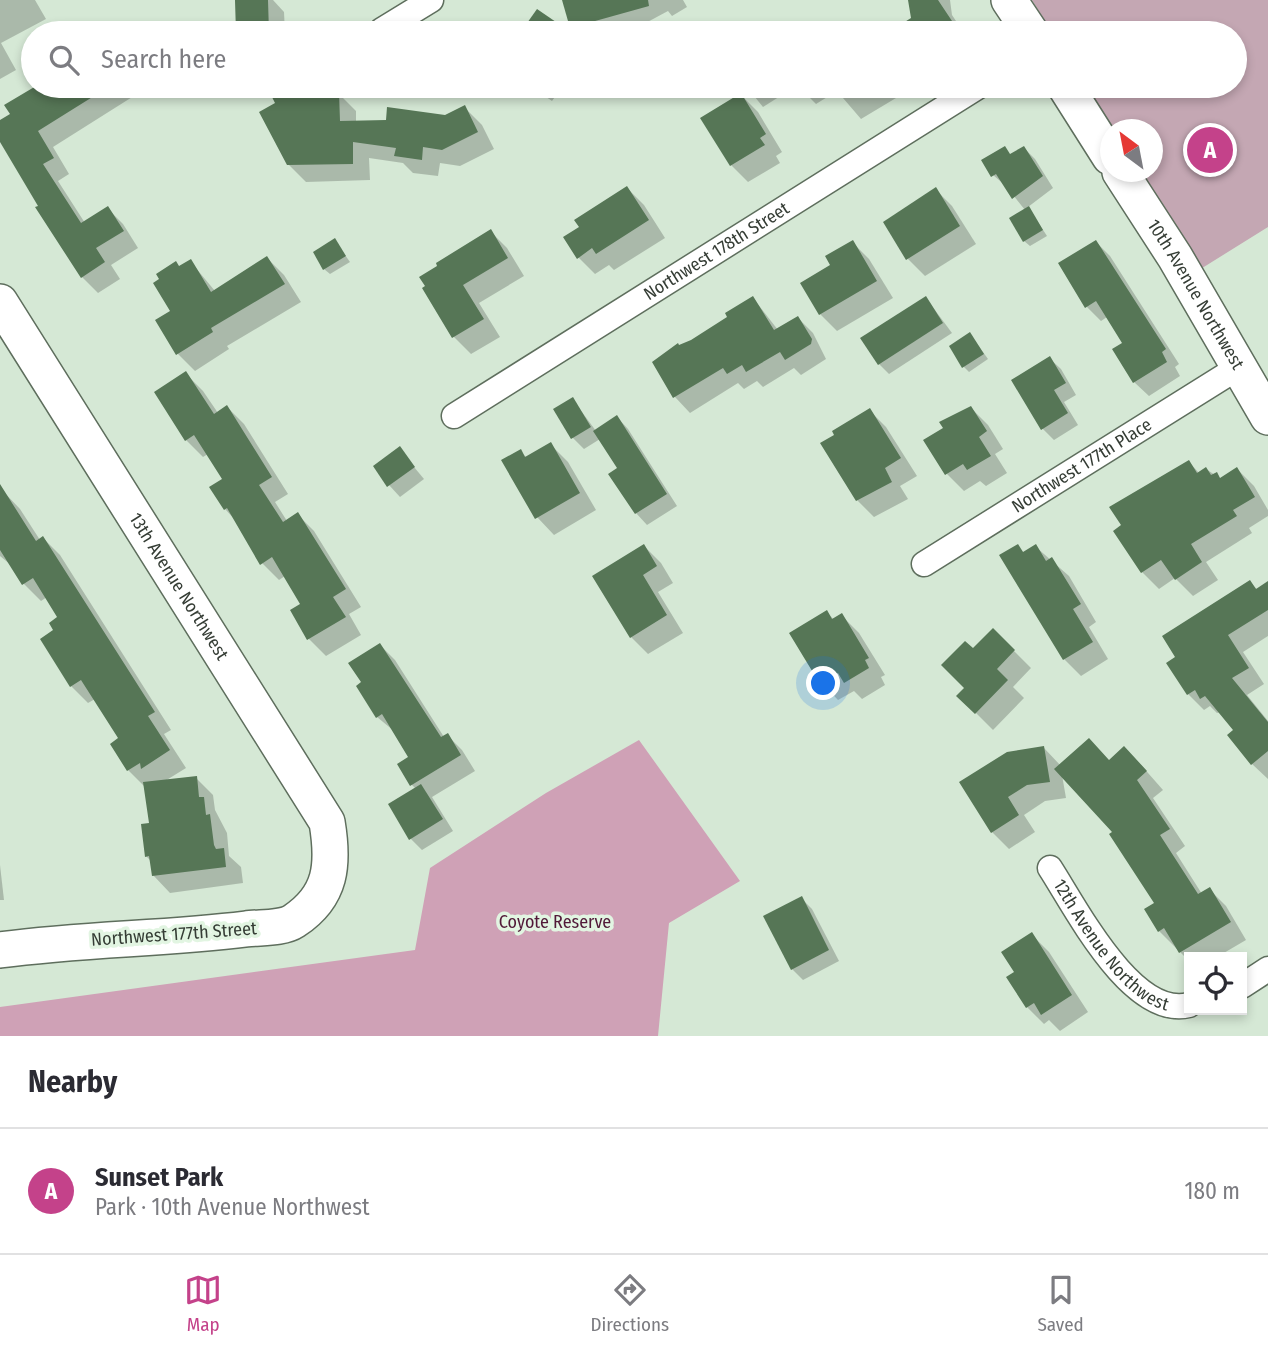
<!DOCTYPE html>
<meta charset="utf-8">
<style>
body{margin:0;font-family:"Fira Sans Condensed",sans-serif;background:#f2f2f3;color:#2b2b33}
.controls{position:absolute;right:21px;bottom:21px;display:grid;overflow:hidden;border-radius:0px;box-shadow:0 4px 10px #0003}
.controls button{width:63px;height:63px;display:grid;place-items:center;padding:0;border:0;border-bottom:2px solid #e1e1e2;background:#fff;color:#2b2b33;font:35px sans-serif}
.compass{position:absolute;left:1100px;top:119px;width:63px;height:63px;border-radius:50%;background:#fff;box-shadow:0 4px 10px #0003;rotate:328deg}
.you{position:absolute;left:824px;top:684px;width:24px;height:24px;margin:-18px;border:5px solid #fff;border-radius:50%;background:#1a73e8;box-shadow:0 0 0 10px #1a73e833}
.badge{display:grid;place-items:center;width:46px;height:46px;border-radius:50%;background:#c4428a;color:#fff;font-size:23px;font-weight:700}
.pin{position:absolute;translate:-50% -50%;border:4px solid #fff;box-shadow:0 2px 7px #0006}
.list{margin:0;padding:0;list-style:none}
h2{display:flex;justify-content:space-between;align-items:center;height:91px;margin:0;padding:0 28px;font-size:30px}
h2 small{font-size:23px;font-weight:400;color:#7c7c81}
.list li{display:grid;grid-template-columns:46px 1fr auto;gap:21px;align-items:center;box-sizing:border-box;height:126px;padding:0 28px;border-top:2px solid #e1e1e2}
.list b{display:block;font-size:26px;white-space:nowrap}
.list p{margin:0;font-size:23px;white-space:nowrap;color:#7c7c81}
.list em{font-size:23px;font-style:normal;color:#7c7c81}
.icon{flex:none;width:38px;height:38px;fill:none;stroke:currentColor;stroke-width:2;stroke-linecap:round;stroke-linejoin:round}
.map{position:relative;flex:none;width:1268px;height:1036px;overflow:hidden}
.search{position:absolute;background:#fff;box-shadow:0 4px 10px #0003;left:21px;right:21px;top:21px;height:77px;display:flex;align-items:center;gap:18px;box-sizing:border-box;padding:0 24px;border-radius:38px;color:#7c7c81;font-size:26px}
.sheet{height:217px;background:#fff}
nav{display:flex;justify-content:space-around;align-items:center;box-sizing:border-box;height:98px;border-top:2px solid #e1e1e2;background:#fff;font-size:19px;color:#7c7c81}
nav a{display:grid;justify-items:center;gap:4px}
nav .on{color:#c4428a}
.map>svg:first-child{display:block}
</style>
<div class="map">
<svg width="1268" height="1036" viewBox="0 0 1268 1036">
<rect width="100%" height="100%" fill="#d5e8d5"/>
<polygon fill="#c4a7b3" points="1032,0 1268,0 1268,227 1199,270 1138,172 1152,172 1152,130 1112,129 1085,86 1235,86 1235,33 1052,33"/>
<polygon fill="#cfa1b6" points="639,740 740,881 669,923 658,1036 0,1036 0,1007 415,950 430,868 546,793"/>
<g fill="#0003">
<polygon points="0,0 35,0 46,19 1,43 16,70 0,79"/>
<polygon points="237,0 273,0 284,12 285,33 238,33"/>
<polygon points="564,0 683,0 687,7 672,16 668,11 627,33 578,33 572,27"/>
<polygon points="910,0 950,0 952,15 964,33 891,33 913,18"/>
<polygon points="38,86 132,86 137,94 53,147 69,174 58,181 85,223 107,208 123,224 138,248 111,265 120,279 98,293 82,277 0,139 0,122 12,115 6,106"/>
<polygon points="249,86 308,86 308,92 325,86 333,94 339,94 356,111 356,123 446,117 464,107 482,125 494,149 460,166 440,163 438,176 413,173 403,163 369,158 370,180 306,182 288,164 277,103 271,93 257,93"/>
<polygon points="511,86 523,86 519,92"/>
<polygon points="530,86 563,86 552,101"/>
<polygon points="746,86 776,86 782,95 763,107"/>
<polygon points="798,86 916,86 861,119 837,91 816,104"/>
<polygon points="741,95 758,112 782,152 776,156 780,163 748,182 731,165"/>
<polygon points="1024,148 1035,159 1053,188 1028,207 1047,236 1030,246 1024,241 1025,210 1006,186 993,175 1011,155"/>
<polygon points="627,188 644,205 665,238 614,270 609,265 595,274 578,257"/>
<polygon points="935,189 952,206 976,244 925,276 908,259"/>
<polygon points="490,231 507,248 524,276 479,303 500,337 471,354 454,337 424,288"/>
<polygon points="335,241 350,262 330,274 324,269"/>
<polygon points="852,242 869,259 893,298 837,331 820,314 832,266"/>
<polygon points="1096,242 1110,256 1179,364 1175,367 1180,376 1149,396 1134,382 1124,344 1107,317 1101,321 1087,307"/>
<polygon points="267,258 284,275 301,302 227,346 229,349 195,371 178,354 157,321 173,311 180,268 190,261 215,291"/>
<polygon points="753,298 778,330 798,318 813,333 826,359 801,375 794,368 763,387 757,381 744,389 738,383 690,413 675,397 654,363 730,318"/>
<polygon points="926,298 952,333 889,374 879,364"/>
<polygon points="970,334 988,359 969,372 964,367"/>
<polygon points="1049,358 1061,369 1076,395 1064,402 1078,425 1054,440 1042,428"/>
<polygon points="186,374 203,391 218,413 227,407 244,424 288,494 275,502 287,521 297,514 314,531 361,607 349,614 361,635 326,656 309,639 302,604 285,576 279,580 262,563 237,522 225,509 224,479 208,454 203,457 186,440"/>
<polygon points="573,400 596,431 617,417 628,429 677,506 647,525 636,513 611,474 619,468 600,439 584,449 573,438"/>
<polygon points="971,408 988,425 1003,449 995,454 1007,473 986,486 980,481 964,491 947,474"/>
<polygon points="869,410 886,427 917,476 900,486 908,499 874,517 857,500"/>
<polygon points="551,445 568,462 596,510 554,535 537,517 520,451 527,458"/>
<polygon points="399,449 424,479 400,497 389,485"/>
<polygon points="1189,462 1199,473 1206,469 1221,479 1237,469 1254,486 1268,510 1268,516 1249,528 1252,533 1206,562 1218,580 1193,596 1175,578 1159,589 1142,572"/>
<polygon points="0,488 20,509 40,540 43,538 60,555 171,730 164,734 186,768 165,781 196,778 213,795 215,810 227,833 229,856 241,867 243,883 170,893 153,875 151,861 146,856 151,824 145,787 128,770 121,739 95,699 88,703 71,686 42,639 56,631 60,618 47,597 41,601 24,584 11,565 0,556"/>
<polygon points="644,546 661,563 673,583 658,592 683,633 648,654 631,637"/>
<polygon points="1017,546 1024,553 1036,547 1069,576 1096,622 1089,627 1108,659 1081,676 1064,659"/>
<polygon points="1250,582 1268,601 1268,636 1243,652 1264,684 1247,695 1268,721 1268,779 1252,764 1236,731 1221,712 1217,713 1210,706 1204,710 1188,694 1178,657"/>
<polygon points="827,612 834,620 842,616 859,633 885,675 881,677 885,685 862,699 854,691 838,700 821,682"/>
<polygon points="993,630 1031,668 1013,687 1024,698 993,730 959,696 966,688 973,651"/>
<polygon points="380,645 395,660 444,737 447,735 462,750 475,771 432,797 453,831 422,850 411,839 416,789 412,785 411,757 394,731 377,717 363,683"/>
<polygon points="1044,748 1061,766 1109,761 1141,765 1163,790 1153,798 1185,846 1176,853 1202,894 1209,889 1226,906 1246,940 1217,957 1189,957 1189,961 1159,931 1157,904 1114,832 1062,775 1066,798 1045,801 1024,815 1035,832 1009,849 992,832 961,783"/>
<polygon points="0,865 4,900 0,900"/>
<polygon points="801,898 812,909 839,961 803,980 792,969"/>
<polygon points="1032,935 1049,952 1088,1012 1060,1031 1049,1020 1044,1024 1027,1007 1016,973"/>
</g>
<g fill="#567656">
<polygon points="235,0 268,0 269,33 236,33"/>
<polygon points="562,0 648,0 649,6 570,28"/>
<polygon points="908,0 938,0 960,33 887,33 911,18"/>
<polygon points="537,9 572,33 520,33"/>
<polygon points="36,86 110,86 38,131 54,158 43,164 81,223 108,206 124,231 96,248 105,262 81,278 35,207 38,206 0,142 0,120 10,114 4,105"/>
<polygon points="294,86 299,95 316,86 326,86 329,92 339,92 340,121 386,120 387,107 445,115 465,105 478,132 442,150 423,147 422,160 394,156 396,148 353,142 353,164 287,165 259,112 275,103 272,97"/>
<polygon points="741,93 766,134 760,138 765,145 730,166 700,118"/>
<polygon points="1005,146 1010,154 1024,146 1043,176 1012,199 996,174 991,177 981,160"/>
<polygon points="627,186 649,220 596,254 592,248 577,259 563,237 579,227 574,220"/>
<polygon points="936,187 960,226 906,260 883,222"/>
<polygon points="1029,206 1043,230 1023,242 1009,218"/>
<polygon points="491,229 508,258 463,285 484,319 452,338 422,288 425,286 419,277 437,266 436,263"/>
<polygon points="335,238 346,256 323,270 313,252"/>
<polygon points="853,240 877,281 819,315 800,283 830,265 825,256"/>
<polygon points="1096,240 1166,349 1162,352 1167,362 1133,383 1112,349 1122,343 1096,301 1085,308 1058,263"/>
<polygon points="267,256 285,284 211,328 213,332 176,355 155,320 170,311 153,283 159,279 156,274 176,261 179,266 191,259 211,292"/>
<polygon points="753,296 774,330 798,316 812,339 811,344 785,360 780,352 746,372 742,365 727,374 723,368 673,398 652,362 678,343 679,345 691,340 727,317 725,313"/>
<polygon points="926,296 943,323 878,365 860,338"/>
<polygon points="970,332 984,354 962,368 949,346"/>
<polygon points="1050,356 1066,383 1054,390 1068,413 1041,430 1011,380"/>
<polygon points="186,371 214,414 227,405 272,477 259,485 283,522 298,512 346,589 333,597 346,617 307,640 290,610 300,604 272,557 260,565 227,508 224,510 209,487 222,479 194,435 185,441 154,392"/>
<polygon points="573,397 591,427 571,439 553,409"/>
<polygon points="971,406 987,431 979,437 991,456 967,470 963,464 945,475 923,440 943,428 939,422"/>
<polygon points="870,408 901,458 885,468 892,482 856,501 820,443 834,435 832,431"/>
<polygon points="617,415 667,494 635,514 608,474 617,468 593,431"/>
<polygon points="551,442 580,493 535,519 501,460 521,449 525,457"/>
<polygon points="400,446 415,467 387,487 373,466"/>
<polygon points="1189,460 1197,473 1206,467 1211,475 1217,472 1220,478 1237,467 1255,497 1233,510 1237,516 1191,544 1202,562 1175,580 1161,560 1141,573 1113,531 1121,525 1109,507"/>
<polygon points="0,484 36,541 43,536 155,712 148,716 170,750 141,769 140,763 127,771 110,744 118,738 81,680 70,687 40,639 53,630 49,623 57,617 33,578 22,585 0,550"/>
<polygon points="644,544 657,566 643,575 667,615 630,638 592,576"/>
<polygon points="1018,544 1023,552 1036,544 1046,561 1052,557 1081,604 1073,609 1093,642 1063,660 999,555"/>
<polygon points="1250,580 1256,589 1268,581 1268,610 1228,635 1249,668 1232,678 1268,722 1268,751 1251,765 1227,735 1233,730 1205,696 1200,699 1195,690 1187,695 1166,663 1175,657 1162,636"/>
<polygon points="827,610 832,619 842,613 869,658 865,660 869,668 844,683 838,673 820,684 789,633"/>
<polygon points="993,628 1015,650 997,669 1008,680 975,714 956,696 964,688 941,665 965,641 973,648"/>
<polygon points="380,643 441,737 448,733 461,755 410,786 397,764 408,757 382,714 376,718 356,686 361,682 348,663"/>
<polygon points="1089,738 1109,760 1124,746 1147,771 1137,780 1170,829 1160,835 1198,894 1210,887 1231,922 1179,953 1164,928 1158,932 1144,909 1154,903 1109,834 1112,832 1054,769"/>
<polygon points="1044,746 1050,782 1027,785 1008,797 1019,815 991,833 959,782 1007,752"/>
<polygon points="197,776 199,797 204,797 206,815 210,814 214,845 216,849 224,848 226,867 152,876 149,856 145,857 141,824 149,823 143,782"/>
<polygon points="421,784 443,819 409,840 388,804"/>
<polygon points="802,896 829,950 791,970 763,916"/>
<polygon points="1032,932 1072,995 1041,1015 1034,1003 1026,1008 1006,977 1014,972 1001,952"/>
</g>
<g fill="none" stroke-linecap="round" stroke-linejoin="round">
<defs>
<g id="street">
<polyline points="382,30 431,0"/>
<path id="s1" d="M454,416L979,86"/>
<path id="s2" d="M924,564L1239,367"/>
<path id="s3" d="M1050,868C1076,908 1132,1019 1189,1005"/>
<polyline points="1242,986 1268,969"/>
</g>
<g id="secondary">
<polyline points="1009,0 1031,33"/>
<polyline points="1065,86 1110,157"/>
<path id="s4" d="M1120,172L1175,257L1268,417"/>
<path id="s5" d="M0,302L327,822C334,864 332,896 294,921C282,929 260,927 246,929C164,939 82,939 0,950"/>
</g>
</defs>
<use href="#street" stroke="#5e6e5d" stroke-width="27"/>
<use href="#secondary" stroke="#5e6e5d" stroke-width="38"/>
<use href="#street" stroke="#fff" stroke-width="24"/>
<use href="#secondary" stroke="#fff" stroke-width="35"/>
</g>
<g text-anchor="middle" stroke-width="7" stroke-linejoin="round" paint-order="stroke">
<g font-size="18" fill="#353d35" stroke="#e2f5e2">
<text dy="6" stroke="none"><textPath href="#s1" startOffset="310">Northwest 178th Street</textPath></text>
<text dy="6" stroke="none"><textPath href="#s4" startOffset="144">10th Avenue Northwest</textPath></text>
<text dy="6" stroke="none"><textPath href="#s2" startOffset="186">Northwest 177th Place</textPath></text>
<text dy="6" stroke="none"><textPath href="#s5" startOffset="336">13th Avenue Northwest</textPath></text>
<text transform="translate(174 934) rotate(-4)" y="6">Northwest 177th Street</text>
<text dy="6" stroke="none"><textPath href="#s3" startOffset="100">12th Avenue Northwest</textPath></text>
</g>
<g font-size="18" fill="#511938" stroke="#e2f5e2">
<text x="555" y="928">Coyote Reserve</text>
</g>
</g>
</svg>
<div class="controls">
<button><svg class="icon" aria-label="locate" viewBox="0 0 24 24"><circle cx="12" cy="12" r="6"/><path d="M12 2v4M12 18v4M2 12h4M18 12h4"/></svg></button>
</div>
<svg class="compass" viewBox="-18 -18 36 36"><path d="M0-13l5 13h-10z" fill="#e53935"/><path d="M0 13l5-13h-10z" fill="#7c7c81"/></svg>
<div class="you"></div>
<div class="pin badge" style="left:1210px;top:150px">A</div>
<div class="search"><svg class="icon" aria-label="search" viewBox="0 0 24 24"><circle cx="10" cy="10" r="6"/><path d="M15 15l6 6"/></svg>Search here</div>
</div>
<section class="sheet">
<h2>Nearby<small></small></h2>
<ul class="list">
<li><span class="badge">A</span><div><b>Sunset Park</b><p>Park · 10th Avenue Northwest</p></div><em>180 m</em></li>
</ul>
</section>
<nav>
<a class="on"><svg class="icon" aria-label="map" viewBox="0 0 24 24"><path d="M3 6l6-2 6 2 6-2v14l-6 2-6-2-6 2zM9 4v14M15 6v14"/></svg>Map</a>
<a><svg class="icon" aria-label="directions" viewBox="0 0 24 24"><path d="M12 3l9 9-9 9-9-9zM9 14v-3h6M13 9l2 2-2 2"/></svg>Directions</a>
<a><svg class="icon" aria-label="saved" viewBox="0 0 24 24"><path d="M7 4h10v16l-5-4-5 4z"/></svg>Saved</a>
</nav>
